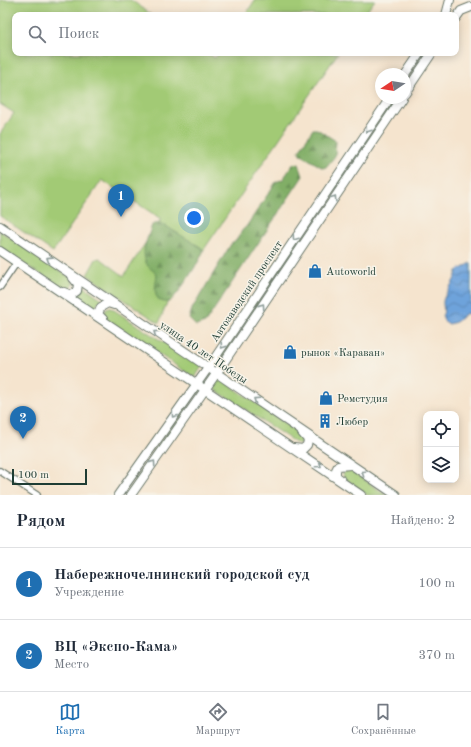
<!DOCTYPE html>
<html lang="ru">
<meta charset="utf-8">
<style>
body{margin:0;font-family:"Old Standard TT",serif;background:#f2f2f3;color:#1f2937}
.controls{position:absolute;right:12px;bottom:12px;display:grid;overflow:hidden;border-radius:8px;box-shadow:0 2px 10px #0003}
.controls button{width:36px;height:36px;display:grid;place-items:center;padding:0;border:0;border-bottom:1px solid #e0e1e3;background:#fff;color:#1f2937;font:20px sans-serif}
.compass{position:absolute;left:375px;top:68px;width:36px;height:36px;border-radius:50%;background:#fff;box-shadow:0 2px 10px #0003;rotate:258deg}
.scale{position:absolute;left:12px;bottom:10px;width:75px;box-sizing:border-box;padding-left:4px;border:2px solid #1f3d34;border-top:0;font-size:11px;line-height:14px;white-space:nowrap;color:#1f3d34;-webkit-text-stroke:3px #f7f3e8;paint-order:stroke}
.you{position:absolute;left:194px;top:218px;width:14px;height:14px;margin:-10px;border:3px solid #fff;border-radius:50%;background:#1a73e8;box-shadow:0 0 0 6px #1a73e833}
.badge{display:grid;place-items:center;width:26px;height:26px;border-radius:50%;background:#1f6fb2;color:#fff;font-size:13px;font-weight:700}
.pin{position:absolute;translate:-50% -33px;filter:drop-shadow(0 1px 2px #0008)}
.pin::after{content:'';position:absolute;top:21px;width:14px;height:12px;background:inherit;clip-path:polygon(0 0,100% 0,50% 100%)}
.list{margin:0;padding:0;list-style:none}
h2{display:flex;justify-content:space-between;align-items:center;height:52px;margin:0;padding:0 16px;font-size:17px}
h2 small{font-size:13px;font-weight:400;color:#747a83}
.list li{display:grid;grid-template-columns:26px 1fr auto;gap:12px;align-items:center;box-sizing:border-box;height:72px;padding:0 16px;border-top:1px solid #e0e1e3}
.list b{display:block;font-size:15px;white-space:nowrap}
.list p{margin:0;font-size:13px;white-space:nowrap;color:#747a83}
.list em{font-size:13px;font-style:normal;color:#747a83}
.icon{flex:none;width:22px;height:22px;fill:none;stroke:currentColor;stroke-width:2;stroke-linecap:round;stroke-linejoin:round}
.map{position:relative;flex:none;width:471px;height:495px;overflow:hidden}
.search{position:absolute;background:#fff;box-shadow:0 2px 10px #0003;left:12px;right:12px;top:12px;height:44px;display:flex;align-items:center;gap:10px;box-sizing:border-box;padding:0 14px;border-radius:8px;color:#747a83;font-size:15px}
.sheet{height:196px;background:#fff}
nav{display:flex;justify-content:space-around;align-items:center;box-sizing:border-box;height:56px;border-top:1px solid #e0e1e3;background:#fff;font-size:11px;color:#747a83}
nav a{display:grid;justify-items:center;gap:2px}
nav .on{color:#1f6fb2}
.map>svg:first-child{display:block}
</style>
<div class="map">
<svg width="471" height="495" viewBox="0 0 471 495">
<defs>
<pattern id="forest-firs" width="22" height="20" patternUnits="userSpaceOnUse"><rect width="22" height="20" fill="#81ae66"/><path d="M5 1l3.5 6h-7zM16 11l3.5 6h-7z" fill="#698f55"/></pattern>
<pattern id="water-waves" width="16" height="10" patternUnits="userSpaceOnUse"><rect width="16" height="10" fill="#6ea3db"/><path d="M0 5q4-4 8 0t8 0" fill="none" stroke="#5a86b2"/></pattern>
</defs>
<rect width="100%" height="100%" fill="#f7f3e8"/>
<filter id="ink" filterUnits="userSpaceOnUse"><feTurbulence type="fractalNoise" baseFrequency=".025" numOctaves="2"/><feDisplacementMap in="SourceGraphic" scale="8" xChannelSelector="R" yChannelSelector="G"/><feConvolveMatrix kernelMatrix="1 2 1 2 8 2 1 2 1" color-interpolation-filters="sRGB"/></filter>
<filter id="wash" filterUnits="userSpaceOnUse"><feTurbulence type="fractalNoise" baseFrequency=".012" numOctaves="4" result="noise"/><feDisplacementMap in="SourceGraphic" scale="16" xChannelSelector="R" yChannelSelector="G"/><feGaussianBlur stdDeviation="0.9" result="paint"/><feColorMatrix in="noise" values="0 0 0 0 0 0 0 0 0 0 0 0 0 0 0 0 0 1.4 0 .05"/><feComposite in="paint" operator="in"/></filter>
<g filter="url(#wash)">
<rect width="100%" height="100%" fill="#f5e4ce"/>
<g fill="#a2ca75" stroke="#608454">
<polygon points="0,0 131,0 152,15 15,15 15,53 207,53 215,58 219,53 338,53 166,305 159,323 87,275 96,259 100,258 124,276 161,219 102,180 53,252 0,216 0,134 14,113 0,104"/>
<polygon points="255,0 375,0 364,15 245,15"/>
<polygon points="395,98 398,98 215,367 213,366"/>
<polygon points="0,231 71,278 73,284 72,287 64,289 0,249"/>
<polygon points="82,285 102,299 96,306 95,312 74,297 81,292"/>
<polygon points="107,308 111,308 152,335 202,366 195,378 107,320 104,313"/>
<polygon points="218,377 301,434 305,441 299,445 211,387"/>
<polygon points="197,389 199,390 128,495 125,495"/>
<polygon points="349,469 386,495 367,495 344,478 343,473"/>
</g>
<g fill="url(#forest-firs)" stroke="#50764d">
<polygon points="313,129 317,129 336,141 335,156 326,167 323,168 300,154 299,151"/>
<path d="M294,163L299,164L303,176L205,323L196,326L189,319L192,309L231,244C239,241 239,231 246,227L276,182L283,179Z"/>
<path d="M159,222L202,248L203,252C201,259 176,298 170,301C167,303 164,302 161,301C152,296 156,283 157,275C155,271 151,270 148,266C139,253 148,238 152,225Z"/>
</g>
<path fill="url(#water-waves)" stroke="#467088" d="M471,263V317L467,313L456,322L449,324L444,321L442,316C446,310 441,304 444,298C448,288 455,282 457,271Z"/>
</g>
<g filter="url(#ink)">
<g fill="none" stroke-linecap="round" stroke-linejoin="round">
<defs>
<g id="street">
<polyline points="0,287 17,262"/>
<polyline points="0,471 37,495"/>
</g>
<g id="secondary">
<polyline points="446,15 450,0"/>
<polyline points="456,18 461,11 471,7"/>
<polyline points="405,75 420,53"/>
<polyline points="405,93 432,53"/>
<polyline points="0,226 396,495"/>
<polyline points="0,251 361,495"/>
<polyline points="64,292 71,295 77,291 78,284 73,278"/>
<polyline points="103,319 98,314 101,307 108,303 114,305"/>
<polyline points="294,448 303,449 307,445 308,440 302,433"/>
<polyline points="340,479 336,476 336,470 338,466 351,465"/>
<polyline points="118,495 208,368 390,98"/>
<polyline points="131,495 216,374 402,98"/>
</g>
</defs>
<use href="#street" stroke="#6a776a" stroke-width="8"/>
<use href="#secondary" stroke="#6a776a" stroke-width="10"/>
<use href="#street" stroke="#fff" stroke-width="5.5"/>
<use href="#secondary" stroke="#fff" stroke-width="8"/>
</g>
<defs><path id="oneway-chevron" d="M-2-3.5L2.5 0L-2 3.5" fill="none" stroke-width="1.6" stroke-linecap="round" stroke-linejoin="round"/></defs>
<g stroke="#8f9e9a">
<use href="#oneway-chevron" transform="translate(368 130) rotate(124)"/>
<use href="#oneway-chevron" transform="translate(334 198) rotate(-57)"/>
<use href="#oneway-chevron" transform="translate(295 238) rotate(124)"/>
<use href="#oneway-chevron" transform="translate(49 259) rotate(-147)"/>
<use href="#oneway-chevron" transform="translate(262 306) rotate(-55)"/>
<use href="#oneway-chevron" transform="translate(156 333) rotate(-146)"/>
<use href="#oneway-chevron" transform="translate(223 346) rotate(124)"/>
<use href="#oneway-chevron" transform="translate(256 400) rotate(-146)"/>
<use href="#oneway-chevron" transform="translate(174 415) rotate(126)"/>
<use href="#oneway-chevron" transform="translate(153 463) rotate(-55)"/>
<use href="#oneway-chevron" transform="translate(319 465) rotate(35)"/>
<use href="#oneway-chevron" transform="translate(364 473) rotate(-146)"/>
</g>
</g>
<defs>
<symbol id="shop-bare" viewBox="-9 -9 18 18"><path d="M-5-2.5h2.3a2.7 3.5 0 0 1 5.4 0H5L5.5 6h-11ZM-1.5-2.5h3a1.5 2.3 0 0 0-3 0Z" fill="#1f6fb2" stroke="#f7f3e8" stroke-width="2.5" paint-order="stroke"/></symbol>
<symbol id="building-bare" viewBox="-9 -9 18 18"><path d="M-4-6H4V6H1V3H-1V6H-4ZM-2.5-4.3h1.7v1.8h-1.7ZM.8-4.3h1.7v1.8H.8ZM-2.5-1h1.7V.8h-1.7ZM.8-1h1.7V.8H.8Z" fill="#1f6fb2" stroke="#f7f3e8" stroke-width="2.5" paint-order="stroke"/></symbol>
</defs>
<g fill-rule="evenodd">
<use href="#shop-bare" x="305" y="261" width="20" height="20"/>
<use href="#shop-bare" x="280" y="342" width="20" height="20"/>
<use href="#shop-bare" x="316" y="388" width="20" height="20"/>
<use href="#building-bare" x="315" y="411" width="20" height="20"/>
</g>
<g text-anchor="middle" stroke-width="3" stroke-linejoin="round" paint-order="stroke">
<g font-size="11" fill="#1f3d34" stroke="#f7f3e8" text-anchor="start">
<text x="326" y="275">Autoworld</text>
<text x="301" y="356">рынок «Караван»</text>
<text x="337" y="402">Ремстудия</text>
<text x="336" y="425">Любер</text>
</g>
<g font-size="11" fill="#1f3d34" stroke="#f7f3e8">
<text transform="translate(246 291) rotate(-56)" y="4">Автозаводский проспект</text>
<text transform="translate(204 352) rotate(34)" y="4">улица 40 лет Победы</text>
</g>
</g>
</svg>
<div class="controls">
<button><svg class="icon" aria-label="locate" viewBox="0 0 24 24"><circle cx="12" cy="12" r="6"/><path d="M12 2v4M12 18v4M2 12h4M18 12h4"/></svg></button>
<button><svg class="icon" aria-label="layers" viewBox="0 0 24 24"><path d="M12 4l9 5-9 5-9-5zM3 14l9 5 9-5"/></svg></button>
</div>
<svg class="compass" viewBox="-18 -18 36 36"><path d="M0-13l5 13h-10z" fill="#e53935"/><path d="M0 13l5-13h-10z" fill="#747a83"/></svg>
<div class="scale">100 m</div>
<div class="you"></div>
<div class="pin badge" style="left:121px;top:217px">1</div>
<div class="pin badge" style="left:23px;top:439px">2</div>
<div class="search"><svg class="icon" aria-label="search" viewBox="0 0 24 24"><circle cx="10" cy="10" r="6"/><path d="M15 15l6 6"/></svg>Поиск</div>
</div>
<section class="sheet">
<h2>Рядом<small>Найдено: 2</small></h2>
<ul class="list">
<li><span class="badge">1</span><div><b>Набережночелнинский городской суд</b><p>Учреждение</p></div><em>100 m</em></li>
<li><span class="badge">2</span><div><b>ВЦ «Экспо-Кама»</b><p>Место</p></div><em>370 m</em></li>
</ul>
</section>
<nav>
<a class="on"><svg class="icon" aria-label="map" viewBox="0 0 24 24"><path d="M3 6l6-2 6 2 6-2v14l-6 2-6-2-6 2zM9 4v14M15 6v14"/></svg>Карта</a>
<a><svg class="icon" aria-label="directions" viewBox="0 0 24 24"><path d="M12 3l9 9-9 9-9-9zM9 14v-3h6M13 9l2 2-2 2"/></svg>Маршрут</a>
<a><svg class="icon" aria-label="saved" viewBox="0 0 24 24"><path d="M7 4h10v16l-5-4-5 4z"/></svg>Сохранённые</a>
</nav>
